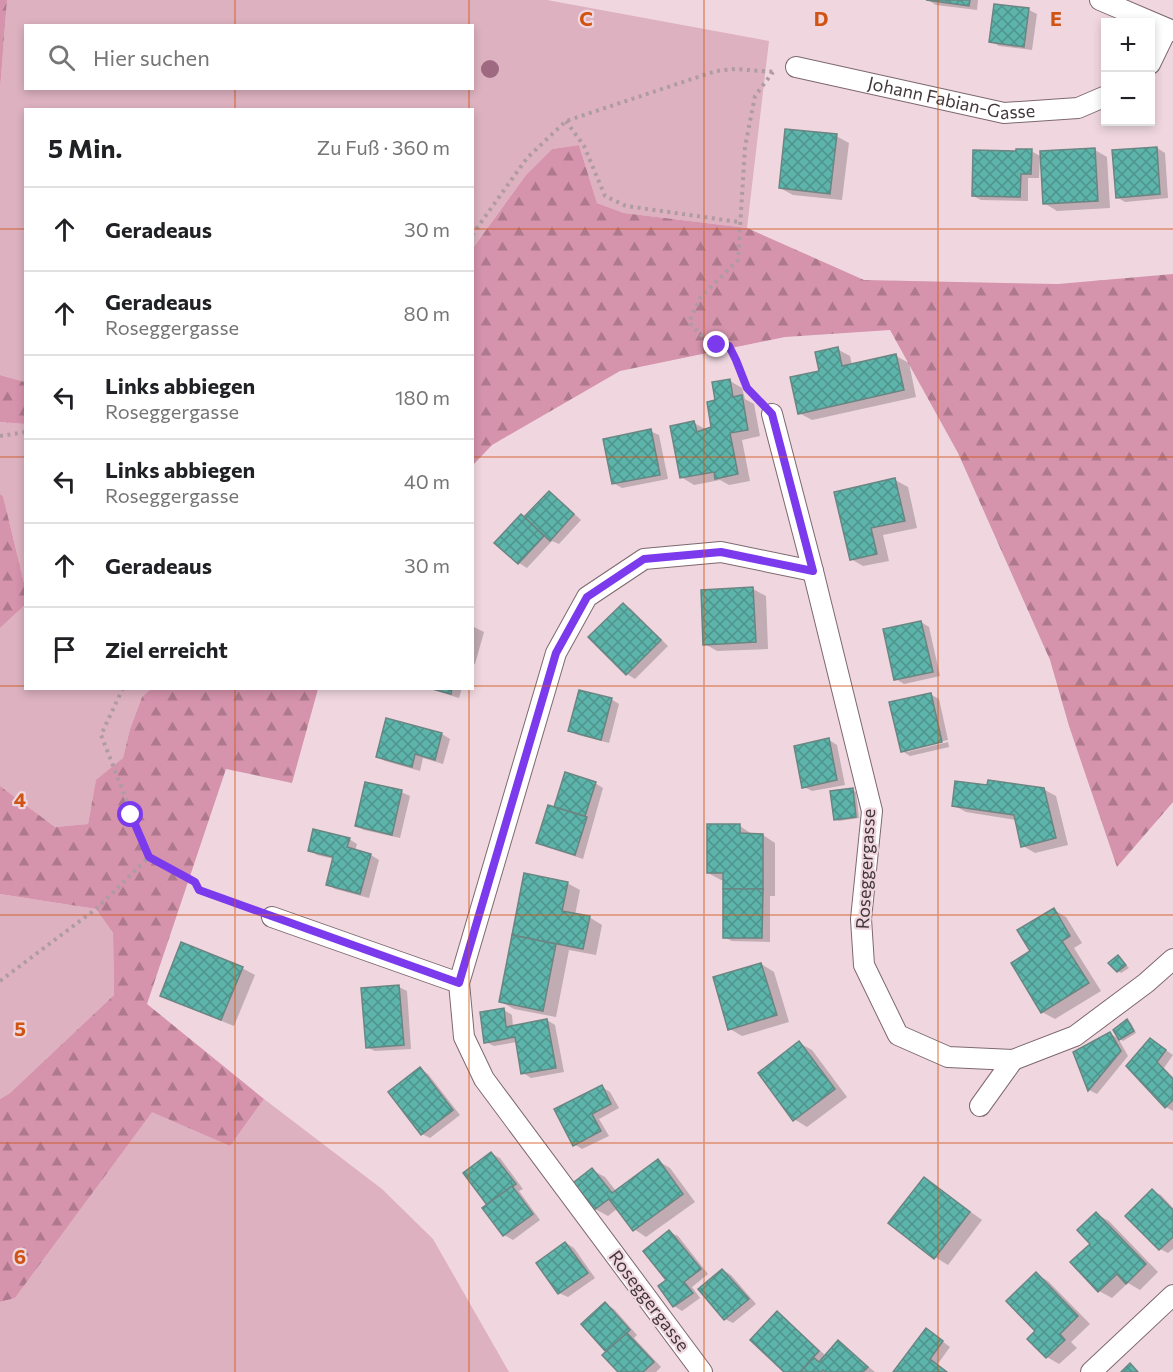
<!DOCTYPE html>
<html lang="de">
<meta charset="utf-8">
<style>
body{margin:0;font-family:Commissioner,sans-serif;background:#f6f6f6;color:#202124}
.controls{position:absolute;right:18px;top:18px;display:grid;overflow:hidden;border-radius:0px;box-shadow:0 3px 9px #0003}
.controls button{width:54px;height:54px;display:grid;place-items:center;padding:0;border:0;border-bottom:2px solid #e0e0e0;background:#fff;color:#202124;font:30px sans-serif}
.stop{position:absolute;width:18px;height:18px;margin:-14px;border:4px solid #7c3aed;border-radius:50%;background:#fff}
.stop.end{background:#7c3aed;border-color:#fff;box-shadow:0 2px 6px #0008}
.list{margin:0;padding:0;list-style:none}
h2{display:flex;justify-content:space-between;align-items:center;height:78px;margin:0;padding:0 24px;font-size:26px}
h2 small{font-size:20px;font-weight:400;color:#757577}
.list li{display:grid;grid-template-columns:39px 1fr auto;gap:18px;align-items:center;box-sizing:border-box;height:84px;padding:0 24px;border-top:2px solid #e0e0e0}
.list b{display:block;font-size:22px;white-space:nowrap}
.list p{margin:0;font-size:20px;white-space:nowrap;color:#757577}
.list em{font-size:20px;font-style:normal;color:#757577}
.icon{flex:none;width:33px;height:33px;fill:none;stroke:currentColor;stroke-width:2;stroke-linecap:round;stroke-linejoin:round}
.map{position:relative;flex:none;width:1173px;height:1372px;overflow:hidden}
.search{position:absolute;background:#fff;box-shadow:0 3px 9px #0003;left:24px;top:24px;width:450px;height:66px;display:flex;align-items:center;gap:15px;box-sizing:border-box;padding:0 21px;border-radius:0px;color:#757577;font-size:22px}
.panel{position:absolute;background:#fff;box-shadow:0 3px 9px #0003;left:24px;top:108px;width:450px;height:582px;border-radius:0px}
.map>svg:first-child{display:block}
</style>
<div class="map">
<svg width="1173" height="1372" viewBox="0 0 1173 1372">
<defs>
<pattern id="forest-firs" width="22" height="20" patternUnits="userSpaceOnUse" patternTransform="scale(1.5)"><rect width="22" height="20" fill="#d593ac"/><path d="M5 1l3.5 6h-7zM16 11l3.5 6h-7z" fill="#ae798d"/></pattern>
<pattern id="building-cross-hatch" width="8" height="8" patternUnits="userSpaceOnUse" patternTransform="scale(1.5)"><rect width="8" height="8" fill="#5db4ab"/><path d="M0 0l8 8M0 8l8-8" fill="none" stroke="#4e938c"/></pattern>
</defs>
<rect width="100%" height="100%" fill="#f0d7df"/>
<g fill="#ddb1c0" fill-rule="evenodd">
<path d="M7,0H547L769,41L747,228L624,213L597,203L579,145L552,149L526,175L473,248L472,110H26L25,382L0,375V90ZM26,26H472V88H26Z"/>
<polygon points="0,422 25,424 25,587 3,496 0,494"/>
<polygon points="25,605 26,688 152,689 142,697 130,729 123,758 96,781 88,824 55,827 0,786 0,628"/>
<polygon points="0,894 96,909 113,933 114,995 10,1093 0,1099"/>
<polygon points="264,1099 382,1189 433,1239 509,1372 0,1372 0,1302 15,1298 152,1111 230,1146"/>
</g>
<g fill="url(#forest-firs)">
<polygon points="0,0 7,0 0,90"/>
<polygon points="579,145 597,203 624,213 747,228 864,280 1058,284 1173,274 1173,802 1117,867 1069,726 1050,660 958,453 890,330 785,337 620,371 492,445 473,465 473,248 526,175 552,149"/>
<polygon points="0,375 25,382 25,424 0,422"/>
<polygon points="0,494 3,496 25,587 25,605 0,628"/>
<polygon points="152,688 318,689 292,783 226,769 147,1004 264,1099 230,1146 152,1112 15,1298 0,1302 0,1099 10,1093 114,995 113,933 96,909 0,894 0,786 55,827 88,824 96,780 123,758 130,729 142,697"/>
</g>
<g fill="#0003">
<polygon points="928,0 978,0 977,10 936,5"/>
<polygon points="1029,10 1037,14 1032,50 999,46 991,41"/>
<polygon points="836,136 849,143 842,200 793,195 780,188"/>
<polygon points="1157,148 1165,153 1168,198 1125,202 1117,197"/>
<polygon points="1095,150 1107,157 1110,208 1057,211 1044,203 1042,157 1040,158 1039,178 1028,178 1028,201 981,200 973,196 1017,153 1031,151 1042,157"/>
<polygon points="837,349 850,356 852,365 896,356 909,363 916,397 812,420 799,413 821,372"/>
<polygon points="730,381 742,388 745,399 754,404 760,436 742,440 750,481 729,485 720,480 694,485 681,477 694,423 707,430 713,428 717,402"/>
<polygon points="650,431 659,435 668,479 622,488 613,483"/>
<polygon points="895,480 908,487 917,528 883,535 889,561 863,566 851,559"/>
<polygon points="549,493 557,498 581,520 559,544 552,541 527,568 519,563 525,518"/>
<polygon points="753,589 766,596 768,649 717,651 705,644"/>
<polygon points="623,604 631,609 668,646 635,679 627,674"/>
<polygon points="921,622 929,627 940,676 904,684 896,679"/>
<polygon points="472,626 484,632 475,664 472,663"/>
<polygon points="427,688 462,688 459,698"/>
<polygon points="930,694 939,699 948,740 907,749 907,752 948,742 949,747 910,756 902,751"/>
<polygon points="611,699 619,704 609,743 578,735 570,730"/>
<polygon points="387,719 442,734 450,739 443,764 423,758 420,771 385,761 377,757"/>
<polygon points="829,740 837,745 845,785 812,791 804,787"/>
<polygon points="595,783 603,788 583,859 546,847 538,842 554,809"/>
<polygon points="989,786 1043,789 1056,796 1068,845 1035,853 1023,846 1016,820 966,812 953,805"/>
<polygon points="852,790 856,792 859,818 839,821 835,819"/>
<polygon points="401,792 410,796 400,838 364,830 356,826"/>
<polygon points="740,826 753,835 763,835 775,843 775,896 770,896 770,942 732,941 724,937 725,880 721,880 708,873"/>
<polygon points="349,839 357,844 355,851 371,855 379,860 369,898 335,889 327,884 334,859 317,855 309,850"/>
<polygon points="525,875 567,883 580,890 575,915 589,917 602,925 596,955 569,950 556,1017 514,1009 501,1002"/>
<polygon points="1054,910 1066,917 1082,943 1074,948 1101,991 1055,1019 1042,1012 1033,952"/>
<polygon points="1118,957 1129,968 1121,973 1118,971"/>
<polygon points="761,964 774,972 789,1022 742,1036 730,1029"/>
<polygon points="242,968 255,975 234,1026 174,1002 161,995"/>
<polygon points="399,987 407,991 411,1049 375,1051 367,1047"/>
<polygon points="504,1010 512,1015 513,1027 547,1020 555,1025 564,1072 531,1078 523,1073 517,1042 494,1046 486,1042"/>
<polygon points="1127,1021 1131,1023 1136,1033 1123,1041 1120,1039"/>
<polygon points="1110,1034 1118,1038 1128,1056 1097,1094 1089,1090 1075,1052"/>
<polygon points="1151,1040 1173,1055 1164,1068 1173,1077 1173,1111 1166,1107"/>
<polygon points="799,1043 812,1050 847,1097 807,1127 794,1119"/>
<polygon points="420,1069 428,1074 460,1115 430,1138 422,1134"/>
<polygon points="602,1087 610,1092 619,1108 599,1119 609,1136 582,1149 574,1144"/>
<polygon points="492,1154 500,1158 523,1189 519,1191 540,1220 513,1240 504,1235 489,1205"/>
<polygon points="658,1161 670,1168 695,1202 646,1237 634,1229 618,1208 608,1216 595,1209 592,1170 605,1177 616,1191"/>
<polygon points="925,1179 982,1220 948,1265 935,1257"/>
<polygon points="1152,1191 1161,1195 1173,1208 1173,1249 1168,1253 1160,1249 1127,1216"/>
<polygon points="1096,1214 1109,1221 1158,1272 1140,1290 1128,1283 1112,1298 1099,1291 1092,1244"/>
<polygon points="669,1232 678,1236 708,1274 692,1287 700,1298 682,1311 674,1306 660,1287 668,1280"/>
<polygon points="566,1243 574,1248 595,1278 568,1297 559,1293"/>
<polygon points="723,1270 731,1275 756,1304 733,1323 725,1319"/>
<polygon points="1036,1274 1048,1281 1090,1324 1071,1342 1077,1348 1059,1364 1047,1357 1037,1332"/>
<polygon points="606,1304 614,1309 637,1335 634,1338 661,1367 656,1372 620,1372 608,1352"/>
<polygon points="777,1313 785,1318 826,1356 838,1342 875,1372 787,1372"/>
<polygon points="934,1335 950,1347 937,1365 947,1372 895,1372"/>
</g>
<g fill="url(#building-cross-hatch)" stroke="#6b8582" stroke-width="1.5">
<polygon points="926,0 970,0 969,6"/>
<polygon points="994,4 1029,8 1024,47 989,42"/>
<polygon points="785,129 837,134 830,194 779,188"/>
<polygon points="1157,147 1160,194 1116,198 1112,150"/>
<polygon points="1095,148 1098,201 1043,204 1040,151"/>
<polygon points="1016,149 1032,149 1031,174 1021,174 1020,197 972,196 973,150 1016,151"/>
<polygon points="838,347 842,366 896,354 904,390 798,414 790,377 819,371 815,352"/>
<polygon points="730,379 733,397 742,395 748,430 730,433 738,474 715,479 714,472 680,478 670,426 694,421 697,432 711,427 707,402 715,400 712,382"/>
<polygon points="651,429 660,475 612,484 603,439"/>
<polygon points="895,478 905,521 871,528 877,554 850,560 834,492"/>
<polygon points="549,491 574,514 550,541 524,517"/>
<polygon points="521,514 544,536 518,564 494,543"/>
<polygon points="753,587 756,642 703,645 701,590"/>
<polygon points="623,603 661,640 626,675 588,637"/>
<polygon points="921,621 933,672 894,680 883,629"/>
<polygon points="429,688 452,688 451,694"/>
<polygon points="579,690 612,698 601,740 568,731"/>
<polygon points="931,693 942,742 901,752 889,702"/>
<polygon points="386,718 442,733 435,760 415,754 412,767 376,757"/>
<polygon points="829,738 837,780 802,788 794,746"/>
<polygon points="565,772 596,782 585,816 554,807"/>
<polygon points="988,780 1044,788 1056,838 1021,847 1014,815 952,806 955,781 987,785"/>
<polygon points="365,782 402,790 392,835 355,826"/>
<polygon points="853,788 856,817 834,820 830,791"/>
<polygon points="548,805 587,817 575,855 536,843"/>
<polygon points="707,824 740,824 740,833 763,834 763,889 723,889 723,873 707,873"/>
<polygon points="313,829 350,838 347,847 371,854 360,894 326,885 333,857 308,851"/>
<polygon points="524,873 568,882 562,911 590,916 583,949 512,935"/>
<polygon points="723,889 763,889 762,938 723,938"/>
<polygon points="1054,908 1070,936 1062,941 1089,983 1041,1013 1011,963 1030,951 1017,930"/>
<polygon points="512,935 556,944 543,1011 499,1002"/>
<polygon points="181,942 243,967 221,1020 160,996"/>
<polygon points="1118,955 1126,965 1117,972 1108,963"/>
<polygon points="761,963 777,1015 728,1030 713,977"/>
<polygon points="399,985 404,1045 366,1048 361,988"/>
<polygon points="504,1008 506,1027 547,1019 556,1068 521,1074 515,1037 484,1043 480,1012"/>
<polygon points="1127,1019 1134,1031 1119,1040 1113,1030"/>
<polygon points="1110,1032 1121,1051 1088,1091 1073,1052"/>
<polygon points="1150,1038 1166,1050 1157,1062 1173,1079 1173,1100 1165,1108 1126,1066"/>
<polygon points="799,1041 835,1089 793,1121 758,1073"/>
<polygon points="420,1067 453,1110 421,1135 388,1092"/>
<polygon points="602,1085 611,1104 592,1114 601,1131 573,1146 554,1109"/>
<polygon points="491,1152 516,1184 487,1205 463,1173"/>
<polygon points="658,1159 683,1194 633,1231 609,1199 594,1210 573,1183 592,1168 612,1193"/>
<polygon points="924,1177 970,1212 934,1259 888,1223"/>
<polygon points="512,1186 533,1214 503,1236 482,1208"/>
<polygon points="1152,1189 1173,1210 1173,1237 1159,1250 1125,1216"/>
<polygon points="1096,1212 1146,1264 1126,1284 1117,1274 1098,1292 1070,1262 1090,1244 1077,1230"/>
<polygon points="669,1230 701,1269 684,1282 693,1293 673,1307 658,1286 666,1280 643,1251"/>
<polygon points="565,1242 588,1273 558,1294 536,1263"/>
<polygon points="722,1269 749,1299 724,1320 698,1289"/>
<polygon points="1036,1272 1078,1316 1060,1334 1065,1340 1046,1358 1027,1339 1035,1331 1006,1301"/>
<polygon points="605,1302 630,1330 606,1352 581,1324"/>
<polygon points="777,1311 819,1351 800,1372 784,1372 750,1340"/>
<polygon points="926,1328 943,1341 930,1359 947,1372 893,1372"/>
<polygon points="627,1333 654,1362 643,1372 618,1372 602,1355"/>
<polygon points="838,1340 868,1367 863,1372 825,1372 823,1370 821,1372 800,1372 813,1357 819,1362"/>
<polygon points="1130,1363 1138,1372 1121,1372"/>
</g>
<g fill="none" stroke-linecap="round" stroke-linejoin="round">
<defs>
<g id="street">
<polyline points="1100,0 1173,31"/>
<polyline points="1150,64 1167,29"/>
<path id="s1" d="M796,67L1004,113L1078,108L1106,96"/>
<polyline points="772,414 813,571 872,811 861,919 864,965 898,1035 948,1057 1013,1060 1075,1036 1146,983 1173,959"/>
<polyline points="272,917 459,983"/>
<polyline points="980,1106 1013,1060"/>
<polyline points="702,1372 484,1079 464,1037 459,983 556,653 587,597 644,559 721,552 813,571"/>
<polyline points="1091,1372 1173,1295"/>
</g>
</defs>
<use href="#street" stroke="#7e686f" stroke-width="22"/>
<g stroke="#af9ca2" stroke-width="4" stroke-dasharray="3 4.5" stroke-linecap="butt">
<polyline points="566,121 584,146 605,196 626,206 739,222"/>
<polyline points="472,235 527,158 566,121 716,71 735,69 775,72"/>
<path d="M758,400L747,388L736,360L728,346C709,344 701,336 689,322L700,298L738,260L745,147L755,96L773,72"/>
<polyline points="0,436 26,432"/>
<polyline points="123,688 101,735 149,857 195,882 199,889 252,909"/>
<polyline points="0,981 96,909 149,857"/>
</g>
<use href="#street" stroke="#fff" stroke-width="20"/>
</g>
<circle fill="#9f6982" cx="490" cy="69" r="9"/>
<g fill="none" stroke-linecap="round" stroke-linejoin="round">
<polyline stroke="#7c3aed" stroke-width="8" points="131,815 149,857 195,882 199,890 459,983 556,653 587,597 644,559 721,552 813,571 772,414 747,388 736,360 729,346 717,345"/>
</g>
<path fill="none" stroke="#cf5413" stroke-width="1.5" stroke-opacity="0.55" d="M235,0V26M469,0V26M704,0V1372M938,0V1372M235,88V110M469,88V110M0,229H26M472,229H1173M0,457H26M472,457H1173M0,686H26M472,686H1173M235,688V1372M469,688V1372M0,915H1173M0,1143H1173"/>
<g text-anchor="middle" stroke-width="4.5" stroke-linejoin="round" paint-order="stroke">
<g font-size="18" fill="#42383b" stroke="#f0d7df">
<text dy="6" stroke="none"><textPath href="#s1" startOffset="159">Johann Fabian-Gasse</textPath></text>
<text transform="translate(866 869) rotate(-87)" y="6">Roseggergasse</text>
<text transform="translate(649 1301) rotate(53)" y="6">Roseggergasse</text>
</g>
</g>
<g font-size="20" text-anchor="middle" font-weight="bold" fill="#cf5413" stroke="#f0d7df" stroke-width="4.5" stroke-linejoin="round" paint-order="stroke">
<text x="586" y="26">C</text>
<text x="821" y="26">D</text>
<text x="1056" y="26">E</text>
<text x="20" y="807">4</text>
<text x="20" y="1036">5</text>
<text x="20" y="1264">6</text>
</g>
</svg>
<div class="controls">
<button>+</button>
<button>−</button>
</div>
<div class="stop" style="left:131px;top:815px"></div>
<div class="stop end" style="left:717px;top:345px"></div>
<div class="search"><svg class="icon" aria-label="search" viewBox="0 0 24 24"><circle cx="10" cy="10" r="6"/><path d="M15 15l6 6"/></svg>Hier suchen</div>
<section class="panel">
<h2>5 Min.<small>Zu Fuß · 360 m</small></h2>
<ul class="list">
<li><svg class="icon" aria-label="ahead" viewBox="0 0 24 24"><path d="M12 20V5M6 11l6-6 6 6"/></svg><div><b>Geradeaus</b></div><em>30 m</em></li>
<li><svg class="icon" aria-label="ahead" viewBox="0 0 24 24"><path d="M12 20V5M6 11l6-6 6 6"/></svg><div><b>Geradeaus</b><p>Roseggergasse</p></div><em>80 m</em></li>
<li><svg class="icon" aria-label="left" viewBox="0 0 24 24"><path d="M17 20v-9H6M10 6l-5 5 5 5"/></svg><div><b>Links abbiegen</b><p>Roseggergasse</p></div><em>180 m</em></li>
<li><svg class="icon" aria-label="left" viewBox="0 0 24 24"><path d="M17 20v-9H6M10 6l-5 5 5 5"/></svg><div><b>Links abbiegen</b><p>Roseggergasse</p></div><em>40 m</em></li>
<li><svg class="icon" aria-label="ahead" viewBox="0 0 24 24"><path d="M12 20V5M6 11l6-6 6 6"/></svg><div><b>Geradeaus</b></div><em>30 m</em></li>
<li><svg class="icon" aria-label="arrive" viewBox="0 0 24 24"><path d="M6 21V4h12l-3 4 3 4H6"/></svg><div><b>Ziel erreicht</b></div></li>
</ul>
</section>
</div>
